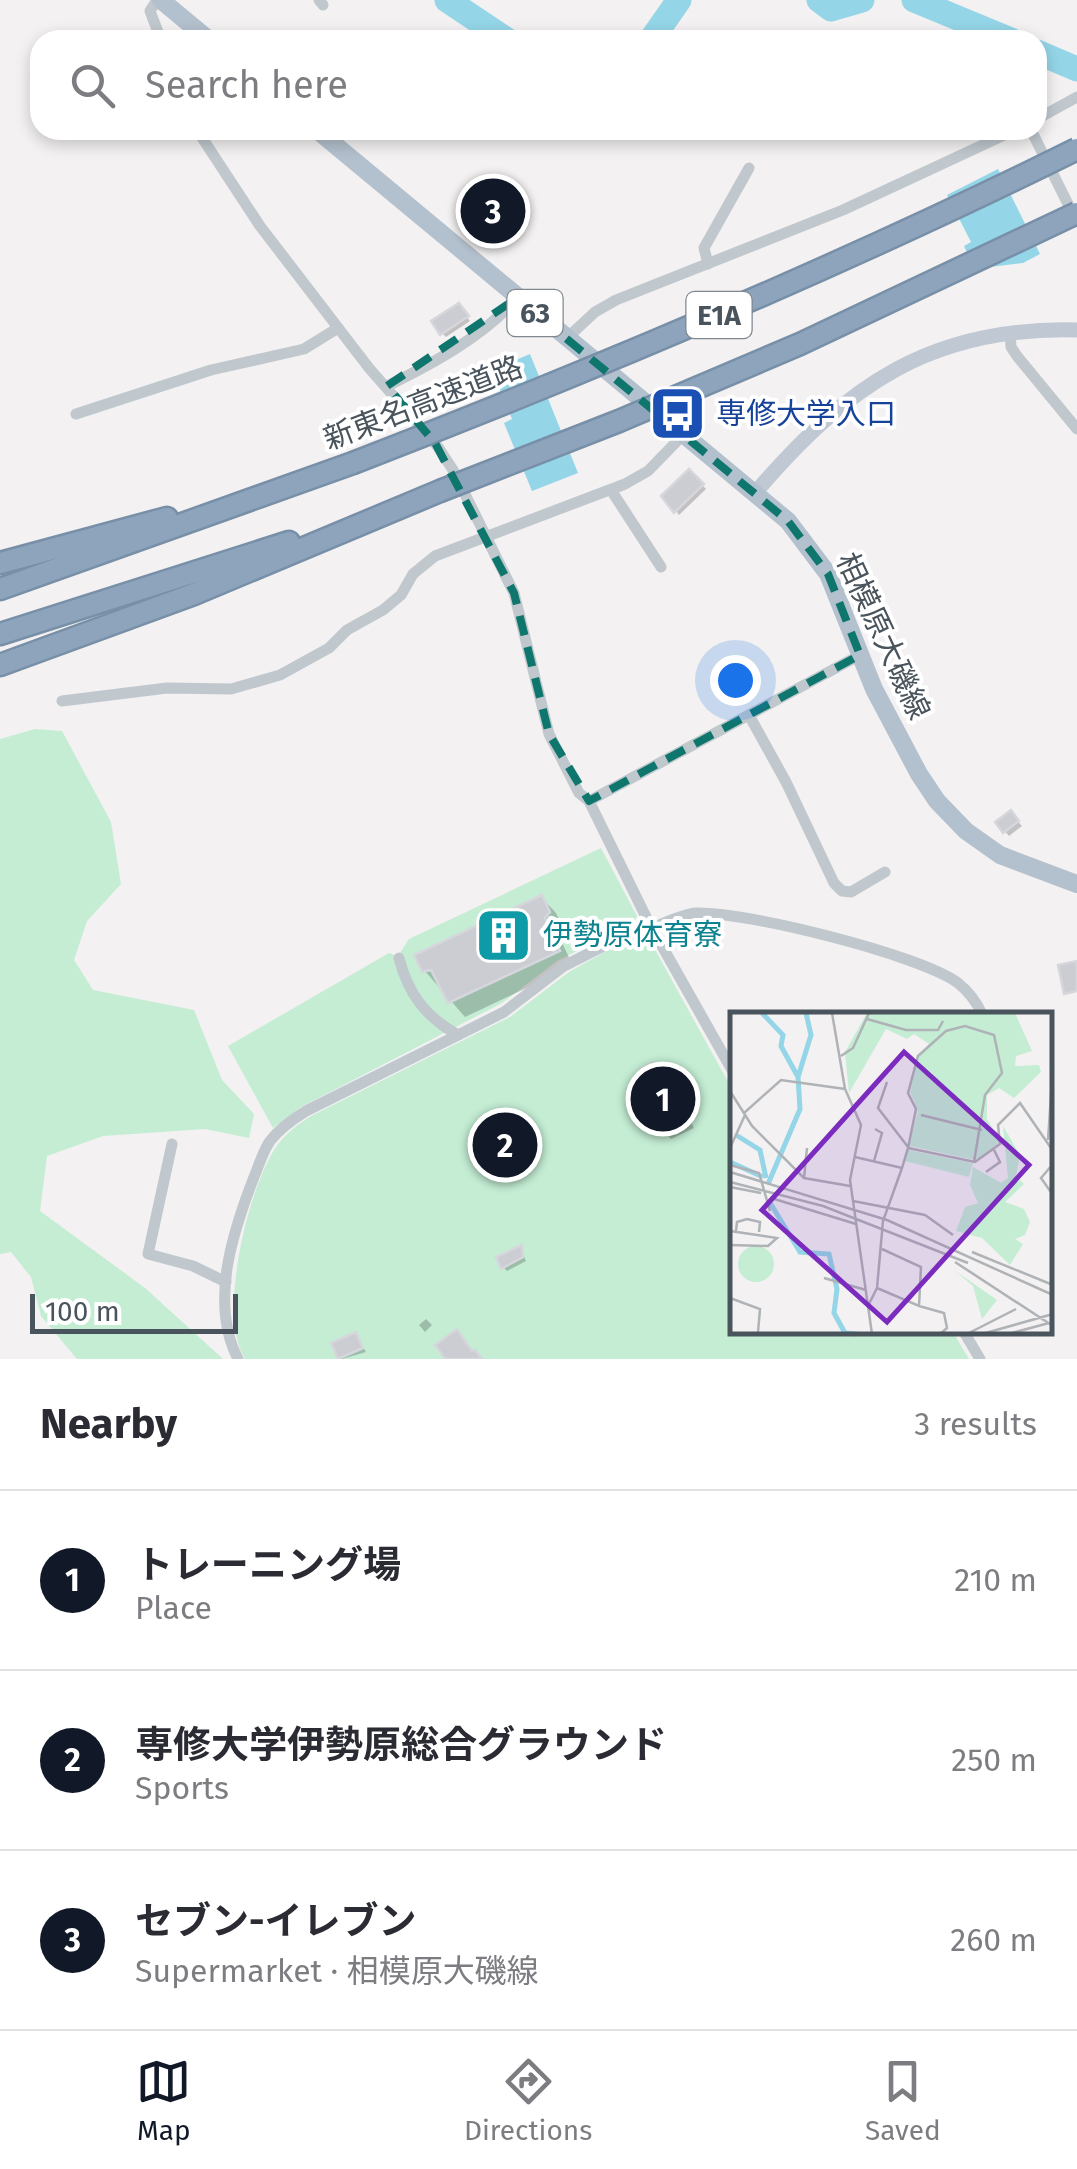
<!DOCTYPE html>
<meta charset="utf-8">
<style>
body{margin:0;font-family:"Fira Sans","Noto Sans JP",sans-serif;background:#f2f2f3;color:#2b2b33}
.scale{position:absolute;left:30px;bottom:25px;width:208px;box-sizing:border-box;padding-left:10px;border:5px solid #4a545d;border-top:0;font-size:28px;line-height:35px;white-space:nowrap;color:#4a545d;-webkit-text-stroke:8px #fff;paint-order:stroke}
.you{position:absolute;left:735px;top:680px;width:35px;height:35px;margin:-25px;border:8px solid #fff;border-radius:50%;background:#1a73e8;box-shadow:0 0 0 15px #1a73e833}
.badge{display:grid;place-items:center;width:65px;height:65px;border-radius:50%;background:#111827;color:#fff;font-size:32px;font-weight:700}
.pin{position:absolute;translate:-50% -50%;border:5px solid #fff;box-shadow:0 2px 10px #0006}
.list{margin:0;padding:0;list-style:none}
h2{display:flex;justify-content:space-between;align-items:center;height:130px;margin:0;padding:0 40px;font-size:42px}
h2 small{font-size:32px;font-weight:400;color:#7c7c81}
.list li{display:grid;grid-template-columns:65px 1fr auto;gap:30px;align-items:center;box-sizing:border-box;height:180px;padding:0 40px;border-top:2px solid #e1e1e2}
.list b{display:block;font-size:38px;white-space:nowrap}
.list p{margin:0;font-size:32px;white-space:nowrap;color:#7c7c81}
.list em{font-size:32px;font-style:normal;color:#7c7c81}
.icon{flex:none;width:55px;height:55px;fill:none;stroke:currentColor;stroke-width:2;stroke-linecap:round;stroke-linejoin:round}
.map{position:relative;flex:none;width:1077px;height:1359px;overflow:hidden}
.search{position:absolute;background:#fff;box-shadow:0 5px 15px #0003;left:30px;right:30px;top:30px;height:110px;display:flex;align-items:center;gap:25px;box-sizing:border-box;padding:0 35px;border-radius:30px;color:#7c7c81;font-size:38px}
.sheet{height:670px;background:#fff}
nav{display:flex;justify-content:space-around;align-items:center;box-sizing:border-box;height:140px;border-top:2px solid #e1e1e2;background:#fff;font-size:28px;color:#7c7c81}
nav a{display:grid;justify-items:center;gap:5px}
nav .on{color:#111827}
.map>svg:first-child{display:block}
</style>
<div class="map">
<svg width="1077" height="1359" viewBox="0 0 1077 1359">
<rect width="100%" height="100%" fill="#f3f1f1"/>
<g fill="#c4edd4">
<polygon points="35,729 62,731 111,822 121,884 87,921 74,960 93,990 194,1010 222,1080 254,1114 249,1138 205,1129 103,1136 47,1156 40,1211 145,1288 223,1359 77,1359 41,1316 31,1277 11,1252 0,1254 0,739"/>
<polygon points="601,848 637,916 634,922 557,961 502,1003 301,1107 273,1128 228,1046 389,953 398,956 409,939"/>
<path d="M640,936L648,937L732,1089V1332H953L969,1359H245C217,1314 248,1189 276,1147C286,1133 297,1125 311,1116L510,1017L569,972L626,940Z"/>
</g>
<g fill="#94d5e7">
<polygon points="998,169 1040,254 1023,263 974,269 964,246 971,242 947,195"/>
<polygon points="530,354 578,473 532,491 504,423 512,419 492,370"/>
</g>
<g fill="#0003">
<polygon points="462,311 470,321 446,337 442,333"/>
<polygon points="689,472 706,489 679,515 676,511"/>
<polygon points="1011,814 1022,826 1009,836 998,823"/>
<polygon points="542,898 556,913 563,928 558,934 573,966 465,1017 424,970"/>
<polygon points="652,1066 667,1076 694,1128 671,1139 665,1132"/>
<polygon points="523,1254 526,1261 507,1271 503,1267"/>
<polygon points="426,1319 432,1325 425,1332 419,1325"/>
<polygon points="356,1335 366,1352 342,1359 340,1358"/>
</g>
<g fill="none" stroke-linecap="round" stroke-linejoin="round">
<g stroke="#94d5e7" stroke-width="25">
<polyline points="447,0 507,40"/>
<polyline points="819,0 831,9 862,0"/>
<polyline points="914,0 1011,40"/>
<polyline points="651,40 679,0"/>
<polyline points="1037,52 1077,69"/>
</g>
</g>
<g fill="#cbcdd3" stroke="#d6d7dc" stroke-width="2.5">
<polygon points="459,303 469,316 440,335 431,321"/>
<polygon points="689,469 704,484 674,513 661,496"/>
<polygon points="1011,810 1019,821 1003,833 995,822"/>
<polygon points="542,895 550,912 545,918 560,951 448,1003 431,970 422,972 414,955"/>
<polygon points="1077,961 1077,991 1064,994 1058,965"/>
<polygon points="653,1063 655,1069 661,1066 689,1121 663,1133 637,1076 642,1073 640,1069"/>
<polygon points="522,1245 523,1257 501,1269 496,1257"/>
<polygon points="457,1329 472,1351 475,1350 482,1359 445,1359 435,1345"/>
<polygon points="356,1332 363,1348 338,1359 331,1343"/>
</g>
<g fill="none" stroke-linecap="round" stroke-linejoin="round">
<defs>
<g id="highway">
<polyline points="0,563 167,518"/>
<polyline points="0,589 353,463"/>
<polyline points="0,634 289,542"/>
<polyline points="0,665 194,594 440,491"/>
</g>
</defs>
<use href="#highway" stroke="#788fa8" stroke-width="25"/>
<g stroke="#c0c8ce" stroke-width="11">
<polyline points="157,0 150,11 161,40"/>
<polyline points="319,0 323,5"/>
<polyline points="1037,119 1077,97"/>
<polyline points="197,130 260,226 369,368 438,447 453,470 514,593 549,734 579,793 589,801"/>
<polyline points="1031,130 1074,216"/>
<polyline points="708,264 704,248 749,168"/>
<polyline points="1010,332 1011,347 1017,356 1077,429"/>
<polyline points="566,339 595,312 616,300 843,210 1015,130"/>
<path d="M387,386C432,364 484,336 517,298"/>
<polyline points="76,414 211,370 304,349 338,328"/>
<polyline points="611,490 661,567"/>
<polyline points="62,701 167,688 231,689 280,675 329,648 347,630 383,610 401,595 413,574 435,556 625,484 648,471 683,435"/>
<polyline points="750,717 786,782 834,883 842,891 851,892 885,872"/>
<polyline points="649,923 732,1070"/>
<path d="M652,928C665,923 682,914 696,913C744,911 921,955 958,983C968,991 977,1003 982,1014"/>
<path d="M399,958C408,994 426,1017 458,1035"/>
<polyline points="172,1144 148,1254 193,1266 226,1282"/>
<polyline points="964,1332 980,1359"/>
<path d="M238,1359C209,1303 233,1231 254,1177C259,1165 263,1151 270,1141C280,1128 293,1119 306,1111L504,1012L564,966L649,923L589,801L860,655"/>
</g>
<path stroke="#c0c9d3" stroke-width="15" d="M756,492C847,385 932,326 1077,330"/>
<g stroke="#b3c0cd" stroke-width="18">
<polyline points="161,0 209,40"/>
<polyline points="317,130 788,521 828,574 874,689 919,774 937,801 966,831 1000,855 1077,884"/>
</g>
<use href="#highway" stroke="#8da4bc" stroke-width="20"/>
<defs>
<g id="highway-bridge">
<path d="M353,463C599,368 841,266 1077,149"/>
<polyline points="440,491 619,421 800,344 1077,213"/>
</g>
</defs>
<use href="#highway-bridge" stroke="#788fa8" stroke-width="25" stroke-linecap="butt"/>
<use href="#highway-bridge" stroke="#8da4bc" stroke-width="20"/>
</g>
<path fill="none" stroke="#0f766e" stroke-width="8" stroke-dasharray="20 12" stroke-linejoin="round" d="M517,298L788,521L828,574L860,655L589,801L549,734L514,593L435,443L387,386Z"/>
<defs>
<symbol id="bus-square" viewBox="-11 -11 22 22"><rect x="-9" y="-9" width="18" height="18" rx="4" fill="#1a4fb4" stroke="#fff"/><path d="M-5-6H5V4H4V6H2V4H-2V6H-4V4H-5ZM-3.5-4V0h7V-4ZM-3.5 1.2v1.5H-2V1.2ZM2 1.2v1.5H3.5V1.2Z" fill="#fff"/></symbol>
<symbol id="building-square" viewBox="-11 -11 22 22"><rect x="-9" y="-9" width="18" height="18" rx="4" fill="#0f9aa8" stroke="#fff"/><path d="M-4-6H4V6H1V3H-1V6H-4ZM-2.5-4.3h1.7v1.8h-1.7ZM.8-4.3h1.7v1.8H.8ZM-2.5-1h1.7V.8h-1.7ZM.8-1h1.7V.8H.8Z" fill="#fff"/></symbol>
</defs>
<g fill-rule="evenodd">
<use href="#bus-square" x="646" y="382" width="63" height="63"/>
<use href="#building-square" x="472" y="904" width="63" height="63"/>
</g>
<g text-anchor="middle" stroke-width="8" stroke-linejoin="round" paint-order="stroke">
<g fill="#fff" stroke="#80878e" stroke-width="2.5">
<rect x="507.5" y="290" width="55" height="46" rx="8"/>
<rect x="686.5" y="292" width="65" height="46" rx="8"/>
</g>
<g font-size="28" font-weight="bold" fill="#4a545d">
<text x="535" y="323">63</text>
<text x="719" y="325">E1A</text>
</g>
<g font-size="30" fill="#4a545d" stroke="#fff">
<text transform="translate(423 403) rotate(-21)" y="10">新東名高速道路</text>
<text transform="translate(883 636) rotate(65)" y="10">相模原大磯線</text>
</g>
<g font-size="30" fill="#164399" stroke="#fff" text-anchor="start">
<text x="716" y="424">専修大学入口</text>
</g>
<g font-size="30" fill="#0d838f" stroke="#fff" text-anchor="start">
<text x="543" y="945">伊勢原体育寮</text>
</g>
</g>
<g transform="translate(730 1012)">
<rect width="322" height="322" fill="#f3f1f1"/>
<path d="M137,1H285L302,39L286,44L285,54L309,53L311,60L284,86L269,76L257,83V107L270,128L262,139L245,148L179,134L188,98L180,80L187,47L199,32L184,22L177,27L156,17L119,81L115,40ZM273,114L290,143L286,164L294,172L275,190L294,197L300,210L295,223L285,227L293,232L280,253L252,226L226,219L235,195L248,191L240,173L243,155L271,171L278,166ZM178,138L243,151L239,165L175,149ZM8 252a18 18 0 1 1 36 0a18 18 0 1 1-36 0ZM224,258L267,288L252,307L243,274Z" fill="#c4edd4"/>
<path fill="none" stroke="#94d5e7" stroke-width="5" d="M32,1L53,23L51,34L68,65L70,97L38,172M68,65L81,23L76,1M6,123L30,138L36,166M0,150L33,165M39,189L70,240L99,242L107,277L104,301L115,321L127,322"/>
<path fill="none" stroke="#afb2b6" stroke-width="2.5" d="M102,1L115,77L131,113L120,168L142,322M137,7L176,18H208L213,9M111,44L123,36L139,1M157,70L148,96L178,135M0,79L22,114L74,166L120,174M14,101L51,68L115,77M191,103L252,118M318,128L323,53M0,136L15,103M178,136L186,97L178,81L188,44L216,19L235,14L264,23L272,61L255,83L244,150M125,145L172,156L178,136L245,150L270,132L268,113L290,91L323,139M144,149L152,121L145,117M323,152L311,166L323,183M0,153L29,161L40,199M0,160L157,208L323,283M256,160L270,150L264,138M74,166L77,136M0,170L93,194L238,251M0,175L31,181M41,186L126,212M123,189L195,203L223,223M0,219L47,226L38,234L0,233M6,219L7,210L17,207L30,210L29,220M242,240L323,273M225,250L323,314M94,266L136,278M147,276L189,294L191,255L152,237M0,286L30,297L28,320M138,294L147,276L153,209L172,156M189,294L214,301L217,316L210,322M237,322L286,297M252,322L323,302M278,322L319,311"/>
<path fill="#7b2cbf" fill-opacity="0.15" stroke="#7b2cbf" stroke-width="5" d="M174,40L299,153L157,310L32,198Z"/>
<rect width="322" height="322" fill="none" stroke="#4a545d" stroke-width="5"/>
</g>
</svg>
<div class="scale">100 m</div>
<div class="you"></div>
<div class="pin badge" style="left:663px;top:1099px">1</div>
<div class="pin badge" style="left:505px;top:1145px">2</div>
<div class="pin badge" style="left:493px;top:211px">3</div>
<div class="search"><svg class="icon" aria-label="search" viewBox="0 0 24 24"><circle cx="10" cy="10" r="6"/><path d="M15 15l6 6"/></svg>Search here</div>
</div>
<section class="sheet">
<h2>Nearby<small>3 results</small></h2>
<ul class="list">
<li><span class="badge">1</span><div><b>トレーニング場</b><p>Place</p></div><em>210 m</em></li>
<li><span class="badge">2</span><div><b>専修大学伊勢原総合グラウンド</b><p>Sports</p></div><em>250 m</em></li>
<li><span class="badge">3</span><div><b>セブン-イレブン</b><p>Supermarket · 相模原大磯線</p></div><em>260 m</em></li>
</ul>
</section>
<nav>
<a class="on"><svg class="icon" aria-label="map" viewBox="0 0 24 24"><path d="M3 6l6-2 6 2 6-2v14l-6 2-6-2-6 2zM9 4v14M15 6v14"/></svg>Map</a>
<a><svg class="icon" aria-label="directions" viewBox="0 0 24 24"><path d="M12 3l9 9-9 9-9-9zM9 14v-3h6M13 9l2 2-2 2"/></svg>Directions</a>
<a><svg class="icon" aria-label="saved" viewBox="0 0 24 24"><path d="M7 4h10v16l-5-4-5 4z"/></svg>Saved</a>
</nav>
